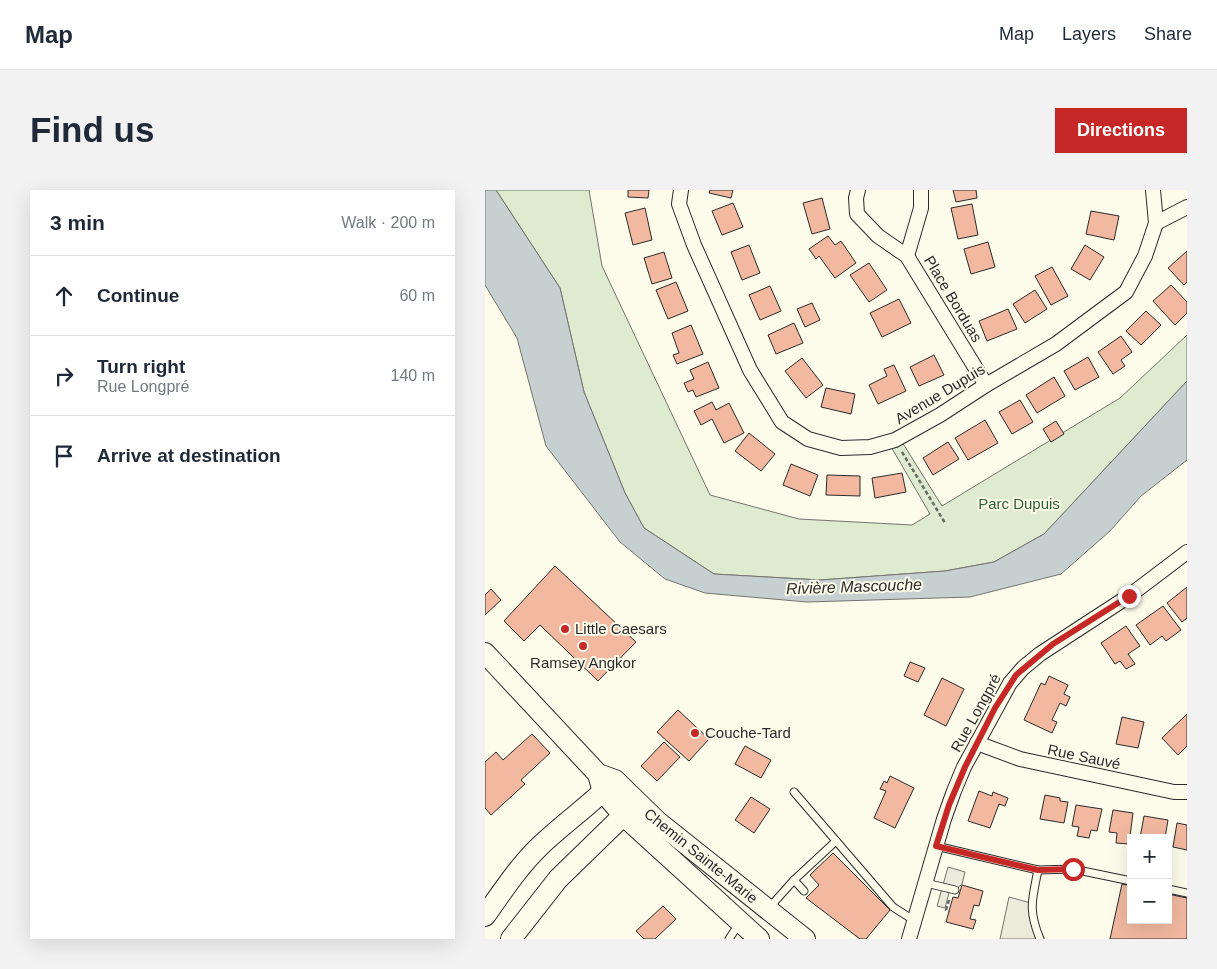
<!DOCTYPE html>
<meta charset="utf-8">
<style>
body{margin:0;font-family:Arial,sans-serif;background:#f2f2f3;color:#1f2937}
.controls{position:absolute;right:15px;bottom:15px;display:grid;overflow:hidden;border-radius:0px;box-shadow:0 5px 20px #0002}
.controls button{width:45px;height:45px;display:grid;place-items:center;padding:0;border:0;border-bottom:1px solid #e0e1e3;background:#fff;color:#1f2937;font:25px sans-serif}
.stop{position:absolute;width:15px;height:15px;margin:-11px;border:4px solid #c62828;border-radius:50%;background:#fff}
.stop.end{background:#c62828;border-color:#fff;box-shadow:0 1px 5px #0008}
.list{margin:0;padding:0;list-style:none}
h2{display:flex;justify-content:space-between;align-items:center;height:65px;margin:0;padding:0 20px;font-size:21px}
h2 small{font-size:16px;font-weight:400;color:#747a83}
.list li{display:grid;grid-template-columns:32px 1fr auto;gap:15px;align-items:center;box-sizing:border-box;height:80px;padding:0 20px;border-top:1px solid #e0e1e3}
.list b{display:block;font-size:19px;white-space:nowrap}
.list p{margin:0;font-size:16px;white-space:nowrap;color:#747a83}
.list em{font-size:16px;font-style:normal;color:#747a83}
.icon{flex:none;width:28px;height:28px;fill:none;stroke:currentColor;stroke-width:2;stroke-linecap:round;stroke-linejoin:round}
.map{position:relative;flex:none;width:702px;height:749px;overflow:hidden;border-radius:0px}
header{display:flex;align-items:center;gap:30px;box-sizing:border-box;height:70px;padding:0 25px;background:#fff;border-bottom:1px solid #e0e1e3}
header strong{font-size:24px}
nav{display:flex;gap:28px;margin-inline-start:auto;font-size:18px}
.intro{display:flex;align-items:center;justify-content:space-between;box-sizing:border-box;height:120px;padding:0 30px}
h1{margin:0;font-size:35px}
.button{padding:12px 22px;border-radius:0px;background:#c62828;color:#fff;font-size:18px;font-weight:700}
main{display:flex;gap:30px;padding:0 30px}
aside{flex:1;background:#fff;border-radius:0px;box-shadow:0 5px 20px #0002}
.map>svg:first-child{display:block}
</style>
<header>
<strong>Map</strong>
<nav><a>Map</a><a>Layers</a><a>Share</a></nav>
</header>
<div class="intro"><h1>Find us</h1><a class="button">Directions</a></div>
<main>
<aside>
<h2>3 min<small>Walk · 200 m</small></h2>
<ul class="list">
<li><svg class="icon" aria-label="ahead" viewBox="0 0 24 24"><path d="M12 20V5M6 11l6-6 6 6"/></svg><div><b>Continue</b></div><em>60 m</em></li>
<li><svg class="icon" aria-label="right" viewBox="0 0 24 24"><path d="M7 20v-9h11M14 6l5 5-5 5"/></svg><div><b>Turn right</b><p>Rue Longpré</p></div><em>140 m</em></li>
<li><svg class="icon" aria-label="arrive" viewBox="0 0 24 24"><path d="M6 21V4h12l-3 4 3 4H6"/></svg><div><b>Arrive at destination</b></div></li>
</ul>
</aside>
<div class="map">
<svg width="702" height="749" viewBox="0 0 702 749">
<rect width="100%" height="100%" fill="#fdfbea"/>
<polygon fill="#deebd1" stroke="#74746e" points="11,0 104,0 117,76 225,305 314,329 427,335 445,324 405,255 417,252 457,316 635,208 702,145 702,191 559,344 509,372 460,381 335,390 229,384 159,338 140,303 99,202 75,98"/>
<g fill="#eceadb" stroke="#74746e">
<polygon points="463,677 480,682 477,694 470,700 465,699 460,718 452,716"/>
<polygon points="524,707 546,713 555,749 515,749"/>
</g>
<polygon fill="#c7d0d0" stroke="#74746e" points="0,0 11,0 75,98 99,202 140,303 159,338 229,384 335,390 460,381 509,372 559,344 702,191 702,270 656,306 625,341 576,384 485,407 322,412 220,403 180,389 135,352 61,256 32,148 0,95"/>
<g fill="#f2b8a0" stroke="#2b2b2b">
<polygon points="143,0 164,0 163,8 143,7"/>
<polygon points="225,0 248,0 246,8 224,3"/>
<polygon points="468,0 491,0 492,8 471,12"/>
<polygon points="337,8 345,39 327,44 318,13"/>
<polygon points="248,13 258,37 237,45 227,21"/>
<polygon points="487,14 493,45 473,49 466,18"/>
<polygon points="160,18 167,50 148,55 140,23"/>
<polygon points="606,21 634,26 629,50 601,44"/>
<polygon points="343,46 350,55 356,51 371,73 350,88 334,66 331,69 324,59"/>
<polygon points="503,52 510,77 486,84 479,59"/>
<polygon points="264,55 275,83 257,90 246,62"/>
<polygon points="600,55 619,67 605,90 586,79"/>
<polygon points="702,61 702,92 699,95 683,78"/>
<polygon points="179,62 187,88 167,94 159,68"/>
<polygon points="384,73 402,100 384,112 365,85"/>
<polygon points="567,77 583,106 566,115 550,86"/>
<polygon points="191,92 203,121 183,129 171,100"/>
<polygon points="686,95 702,112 702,123 690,135 668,111"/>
<polygon points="285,96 296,121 275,130 264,105"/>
<polygon points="550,100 562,119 540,133 528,114"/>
<polygon points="414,109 426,133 397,147 385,123"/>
<polygon points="327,113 335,130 320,137 312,119"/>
<polygon points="523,119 532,139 502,151 494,131"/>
<polygon points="661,121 676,135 656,155 641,141"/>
<polygon points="309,133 318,153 291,164 283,145"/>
<polygon points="206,135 218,164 192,174 188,165 194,163 187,143"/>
<polygon points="636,146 647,162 636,170 640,176 628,184 613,162"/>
<polygon points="449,165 459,185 434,196 425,177"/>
<polygon points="603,167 614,187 590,200 579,181"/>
<polygon points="317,168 338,195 321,208 300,181"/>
<polygon points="223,172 234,198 211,207 208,200 203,202 199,193 209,189 205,180"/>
<polygon points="409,175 421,201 393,214 384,195 402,186 399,179"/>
<polygon points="569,187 580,206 552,223 541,205"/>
<polygon points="341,198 370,204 366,224 336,217"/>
<polygon points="535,210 548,232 527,244 514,222"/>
<polygon points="227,212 231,220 244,213 259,243 239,253 227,229 216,235 209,221"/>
<polygon points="500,230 513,253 483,270 470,248"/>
<polygon points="571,231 579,244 566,252 558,239"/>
<polygon points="264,243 290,264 276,281 250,261"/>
<polygon points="463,252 474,269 448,285 438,268"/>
<polygon points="306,274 333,285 325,306 298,295"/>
<polygon points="417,283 421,302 390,308 387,288"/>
<polygon points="342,285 375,286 375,306 341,305"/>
<polygon points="70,376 151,452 113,491 55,435 39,451 19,431"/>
<polygon points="702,397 702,428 697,432 682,413"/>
<polygon points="6,399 16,410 0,425 0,405"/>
<polygon points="678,416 696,440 681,451 677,446 665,455 651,435"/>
<polygon points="641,436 655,456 643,464 650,474 641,479 635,471 630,474 616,453"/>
<polygon points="425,472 440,478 433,492 419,486"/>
<polygon points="564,486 583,495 579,504 585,507 581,516 575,513 567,530 572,532 567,543 539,530 556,493 560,495"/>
<polygon points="457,488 479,499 461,536 439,525"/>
<polygon points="193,520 224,549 204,571 172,542"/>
<polygon points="702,524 702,556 693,565 677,548"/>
<polygon points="637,527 659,532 653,558 631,554"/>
<polygon points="47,544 65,563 36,590 40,594 6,625 0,618 0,572 11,562 18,570"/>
<polygon points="179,552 195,567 172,591 156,576"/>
<polygon points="260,556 286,570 276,588 250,574"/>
<polygon points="405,586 429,598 410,638 389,628 401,601 395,599 399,591 402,593"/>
<polygon points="494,601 507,606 508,602 523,608 520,616 514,614 505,638 483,631"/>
<polygon points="560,605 575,608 575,611 583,612 579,633 555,629"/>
<polygon points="266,607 285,619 269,643 250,630"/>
<polygon points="591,615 617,619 612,641 606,640 604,648 592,646 594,637 587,636"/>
<polygon points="628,620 648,623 644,654 631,653 632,643 624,642"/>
<polygon points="659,626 683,630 680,648 655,648"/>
<polygon points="692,633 702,635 702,660 688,657"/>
<polygon points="348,663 405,720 381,749 375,749 321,708 334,695 325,685"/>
<polygon points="637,694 646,696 646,730 683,730 683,704 702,708 702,749 625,749"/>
<polygon points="477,695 498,701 494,716 489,715 485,729 491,730 488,739 461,732 468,707 473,708"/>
<polygon points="178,716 191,729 170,749 159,749 151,741"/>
</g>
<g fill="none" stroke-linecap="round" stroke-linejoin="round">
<defs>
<g id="lane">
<polyline points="309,602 408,717 430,731"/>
<path d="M451,656L553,680C547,710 543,720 555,749"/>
<polyline points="553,680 588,679 646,691"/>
<polyline points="309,690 319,701"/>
<polyline points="441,693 470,700"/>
<polyline points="683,699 702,703"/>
<polyline points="284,718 309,690 351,651"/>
<polyline points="244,749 254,734"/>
</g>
<g id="street">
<polyline points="196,0 194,14 209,55 265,180 297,232 323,249 356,258 385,257 410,250 455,225 501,195 571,154 641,102 660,66 671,33 668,0"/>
<polyline points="373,0 371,8 372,24 393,46 422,66 501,195"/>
<polyline points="671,33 702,17"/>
<polyline points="422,66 436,18 436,0"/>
<polyline points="492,553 535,569 689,602 702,602"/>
<polyline points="424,749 459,629 469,601 479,577 525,493 538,478 555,464 644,406 702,362"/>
</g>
<g id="secondary">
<polyline points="0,463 113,584 118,602 139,626 274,749"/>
<polyline points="113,584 130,590 172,631 320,749"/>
<path d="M0,726C17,702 34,676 55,656C78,634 105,615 128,592"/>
<polyline points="26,749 73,689 147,617"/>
</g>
</defs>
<use href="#lane" stroke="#2b2b2b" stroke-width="9"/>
<use href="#street" stroke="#2b2b2b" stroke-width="16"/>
<use href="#secondary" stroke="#2b2b2b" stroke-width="22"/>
<g stroke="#6a6964" stroke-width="2.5" stroke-dasharray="4 2.5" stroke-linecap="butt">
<polyline points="417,262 460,333"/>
<polyline points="464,710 461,720 465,721"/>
</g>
<use href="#lane" stroke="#fdfbea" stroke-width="7"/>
<use href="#street" stroke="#fdfbea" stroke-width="14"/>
<use href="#secondary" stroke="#fdfbea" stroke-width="20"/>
</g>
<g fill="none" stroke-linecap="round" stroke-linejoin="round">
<polyline stroke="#c62828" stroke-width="6" points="588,679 553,680 451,656 464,615 480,577 510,518 531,485 568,454 644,406"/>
</g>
<g fill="#c62828" stroke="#fdfbea" stroke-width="2">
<circle cx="80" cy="439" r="5"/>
<circle cx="98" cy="456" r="5"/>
<circle cx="210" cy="543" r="5"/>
</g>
<g text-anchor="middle" stroke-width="4" stroke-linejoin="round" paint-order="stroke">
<g font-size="15" fill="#2b2b2b" stroke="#fdfbea">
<text transform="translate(468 109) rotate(59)" y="5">Place Borduas</text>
<text transform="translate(455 204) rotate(-31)" y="5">Avenue Dupuis</text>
<text transform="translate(491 523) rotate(-61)" y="5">Rue Longpré</text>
<text transform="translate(599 567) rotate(12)" y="5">Rue Sauvé</text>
<text transform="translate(216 666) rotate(39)" y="5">Chemin Sainte-Marie</text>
</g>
<g font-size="15" fill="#34623c" stroke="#fdfbea">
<text x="534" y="319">Parc Dupuis</text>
</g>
<g font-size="15" fill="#2b2b2b" stroke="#fdfbea" text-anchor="start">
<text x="90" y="444">Little Caesars</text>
<text x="98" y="478" text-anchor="middle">Ramsey Angkor</text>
<text x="220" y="548">Couche-Tard</text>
</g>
<g font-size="16" font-style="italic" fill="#2b2b2b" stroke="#fdfbea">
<text transform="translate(369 396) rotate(-2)" y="6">Rivière Mascouche</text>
</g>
</g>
</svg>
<div class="controls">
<button>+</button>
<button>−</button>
</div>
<div class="stop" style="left:588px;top:679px"></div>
<div class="stop end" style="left:644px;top:406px"></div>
</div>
</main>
